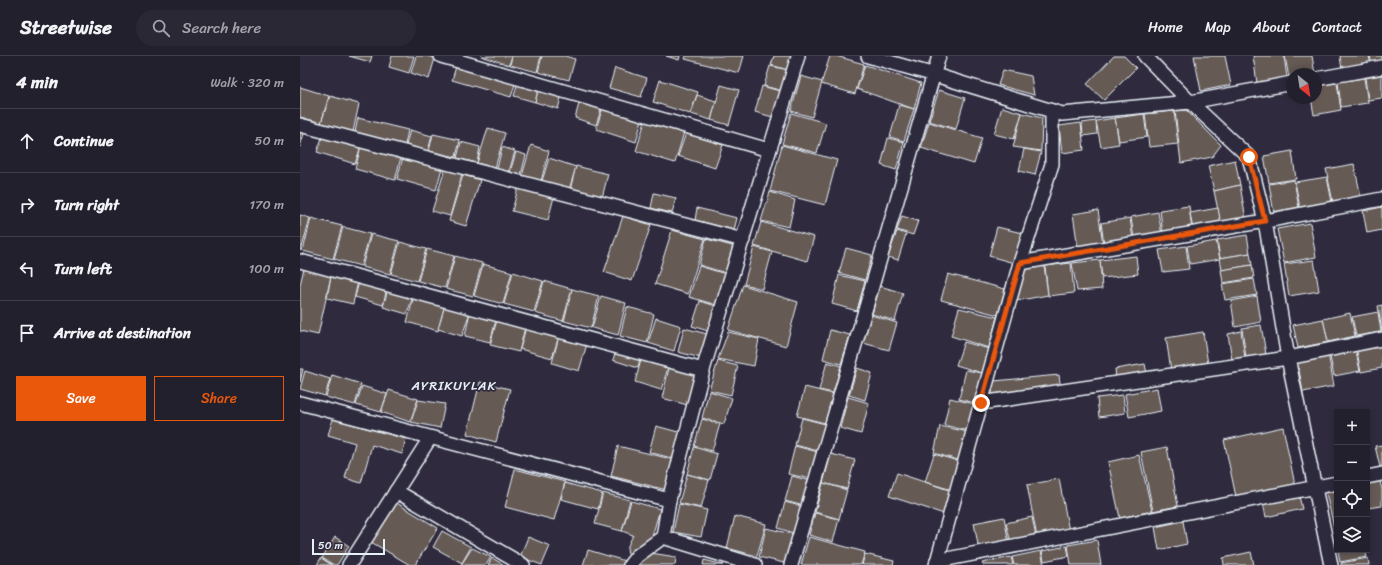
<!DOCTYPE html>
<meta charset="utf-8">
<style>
body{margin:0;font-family:Sriracha,sans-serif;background:#2b2836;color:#f1f3f6}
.controls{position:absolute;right:12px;bottom:12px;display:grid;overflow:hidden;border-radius:0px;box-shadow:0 2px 6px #0003}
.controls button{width:36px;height:36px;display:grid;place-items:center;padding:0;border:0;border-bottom:1px solid #403e4a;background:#23202e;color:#f1f3f6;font:20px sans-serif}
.compass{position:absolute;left:986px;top:12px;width:36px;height:36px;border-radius:50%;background:#23202e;box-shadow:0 2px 6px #0003;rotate:150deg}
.scale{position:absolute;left:12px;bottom:10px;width:73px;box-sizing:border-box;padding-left:4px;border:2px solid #e8f1f8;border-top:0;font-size:11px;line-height:14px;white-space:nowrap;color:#e8f1f8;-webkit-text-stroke:3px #2f2a3d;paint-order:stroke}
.stop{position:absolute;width:12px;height:12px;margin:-9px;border:3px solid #ea580c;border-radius:50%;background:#fff}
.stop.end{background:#ea580c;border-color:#fff;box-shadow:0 1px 4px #0008}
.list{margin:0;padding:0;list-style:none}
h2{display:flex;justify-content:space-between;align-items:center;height:52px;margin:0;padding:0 16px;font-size:17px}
h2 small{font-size:13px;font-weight:400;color:#a3a3aa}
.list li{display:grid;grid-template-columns:26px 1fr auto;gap:12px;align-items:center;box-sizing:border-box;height:64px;padding:0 16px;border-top:1px solid #403e4a}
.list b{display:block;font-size:15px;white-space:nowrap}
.list em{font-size:13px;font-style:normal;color:#a3a3aa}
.actions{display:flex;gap:8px;padding:12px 16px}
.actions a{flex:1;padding:9px 0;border:1px solid #ea580c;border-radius:0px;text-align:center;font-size:14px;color:#ea580c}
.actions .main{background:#ea580c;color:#fff}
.icon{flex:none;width:22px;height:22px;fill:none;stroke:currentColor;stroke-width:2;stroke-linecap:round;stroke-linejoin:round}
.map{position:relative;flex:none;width:1082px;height:509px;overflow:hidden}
header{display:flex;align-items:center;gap:24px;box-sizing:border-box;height:56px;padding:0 20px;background:#23202e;border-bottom:1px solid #403e4a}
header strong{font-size:19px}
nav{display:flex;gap:22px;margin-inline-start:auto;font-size:14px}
.search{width:280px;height:36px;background:#2b2836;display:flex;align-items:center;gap:10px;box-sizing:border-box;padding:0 14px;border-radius:22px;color:#a3a3aa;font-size:15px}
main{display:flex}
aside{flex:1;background:#23202e}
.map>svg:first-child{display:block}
</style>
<header>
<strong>Streetwise</strong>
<div class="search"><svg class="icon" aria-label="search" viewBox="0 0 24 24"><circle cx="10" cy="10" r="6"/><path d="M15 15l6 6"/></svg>Search here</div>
<nav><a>Home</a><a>Map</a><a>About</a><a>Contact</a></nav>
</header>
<main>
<aside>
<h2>4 min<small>Walk · 320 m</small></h2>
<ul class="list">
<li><svg class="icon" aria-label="ahead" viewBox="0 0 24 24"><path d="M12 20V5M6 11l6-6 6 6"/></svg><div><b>Continue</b></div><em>50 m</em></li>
<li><svg class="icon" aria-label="right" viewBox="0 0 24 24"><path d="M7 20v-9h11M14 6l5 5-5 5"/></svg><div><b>Turn right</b></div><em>170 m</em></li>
<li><svg class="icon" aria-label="left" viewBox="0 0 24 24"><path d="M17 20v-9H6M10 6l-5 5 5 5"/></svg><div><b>Turn left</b></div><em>100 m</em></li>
<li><svg class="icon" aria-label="arrive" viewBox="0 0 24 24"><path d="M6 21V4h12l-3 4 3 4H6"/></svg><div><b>Arrive at destination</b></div></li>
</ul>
<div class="actions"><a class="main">Save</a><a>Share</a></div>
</aside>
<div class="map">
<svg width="1082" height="509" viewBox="0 0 1082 509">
<rect width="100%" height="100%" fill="#2f2a3d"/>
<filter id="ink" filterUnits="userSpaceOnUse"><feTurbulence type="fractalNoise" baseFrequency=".025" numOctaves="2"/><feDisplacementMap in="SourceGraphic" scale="8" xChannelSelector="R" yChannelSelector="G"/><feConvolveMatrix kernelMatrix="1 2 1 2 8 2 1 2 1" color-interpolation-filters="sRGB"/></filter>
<g filter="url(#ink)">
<g fill="#665a55" stroke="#e8f1f8">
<polygon points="49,0 72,0 70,6"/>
<polygon points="92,0 114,0 109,17 89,11"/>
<polygon points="116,0 126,0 135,2 129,23 111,17"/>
<polygon points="181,0 212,0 209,9"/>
<polygon points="212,0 241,0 237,16 210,9"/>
<polygon points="242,0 265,0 275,3 269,24 238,16"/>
<polygon points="366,0 380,0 379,4"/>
<polygon points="386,0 444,0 439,17 385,3"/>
<polygon points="474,0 492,0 488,14 471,9"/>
<polygon points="530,0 536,0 564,8 555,38 521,28"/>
<polygon points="814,0 824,0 836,12 804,44 787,28"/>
<polygon points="894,0 925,0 931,29 901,35"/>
<polygon points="953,0 984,0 987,22 957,27"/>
<polygon points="985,0 1012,0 1015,18 992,18 992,22 989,22"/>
<polygon points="1040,0 1069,0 1071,9 1042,14"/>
<polygon points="1070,0 1082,0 1082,7 1072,9"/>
<polygon points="157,7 216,25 211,41 152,24"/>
<polygon points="565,9 621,27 614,53 557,33"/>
<polygon points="470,10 488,14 483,35 464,30"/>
<polygon points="315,12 347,22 341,41 309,32"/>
<polygon points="703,14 731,20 734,39 698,29"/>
<polygon points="1082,19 1082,42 1068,44 1065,22"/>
<polygon points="501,20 522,26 512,61 491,55"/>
<polygon points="1064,22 1068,47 1041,51 1038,26"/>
<polygon points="360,24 398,36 390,58 353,46"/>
<polygon points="218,26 239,31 235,46 214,40"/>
<polygon points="1037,27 1041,54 1014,59 1011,42 1016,42 1016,30"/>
<polygon points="421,29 439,34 429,69 411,64"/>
<polygon points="462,30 483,36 476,62 455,56"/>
<polygon points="0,31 29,40 21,67 0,61"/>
<polygon points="239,32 262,38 258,53 235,46"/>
<polygon points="639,34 665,42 656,73 629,65"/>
<polygon points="397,39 416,45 411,64 391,58"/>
<polygon points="30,40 59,48 53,76 21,67"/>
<polygon points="280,44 302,51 296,69 275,62"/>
<polygon points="599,49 614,53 604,85 590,81"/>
<polygon points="303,51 342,64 336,86 296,73"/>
<polygon points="702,51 722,57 714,83 694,78"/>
<polygon points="886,54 921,89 912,101 881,107 875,55"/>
<polygon points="874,55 878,88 849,91 845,58"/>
<polygon points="491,57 526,67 517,97 482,88"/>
<polygon points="722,57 742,62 741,95 713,91"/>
<polygon points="844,58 847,81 819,85 815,62"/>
<polygon points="58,62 108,74 105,89 55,76"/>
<polygon points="815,62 819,88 801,91 796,65"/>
<polygon points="345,65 384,76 375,107 336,95"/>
<polygon points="796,65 797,78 783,80 782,67"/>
<polygon points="629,66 682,82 674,108 621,92"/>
<polygon points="781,67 784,94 762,97 759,70"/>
<polygon points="188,72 205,77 195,112 177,107"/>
<polygon points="0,73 5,74 0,91"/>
<polygon points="110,74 132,80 128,95 106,89"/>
<polygon points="386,77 423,89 415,112 378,100"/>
<polygon points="133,78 160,84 156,101 129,95"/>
<polygon points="23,79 61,90 55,108 17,96"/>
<polygon points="588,82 604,86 596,114 581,109"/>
<polygon points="161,86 180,91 177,107 157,102"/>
<polygon points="231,89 249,95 241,125 222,120"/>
<polygon points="482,89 537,104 525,149 470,135"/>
<polygon points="61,90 101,101 95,124 55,113"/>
<polygon points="202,91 215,95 209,116 197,113"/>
<polygon points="724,93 741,96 735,119 719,115"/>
<polygon points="992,95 996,123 969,127 964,100"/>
<polygon points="216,96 226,99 221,119 210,116"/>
<polygon points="103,101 142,112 136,134 97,123"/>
<polygon points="249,102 276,111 269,134 242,125"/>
<polygon points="935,104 940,129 914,135 908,110"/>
<polygon points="1054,108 1061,141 1033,146 1026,113"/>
<polygon points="276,110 308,118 302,142 270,134"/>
<polygon points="145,113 162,118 150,160 132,155"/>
<polygon points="163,119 180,124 166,170 149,165"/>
<polygon points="1027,121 1032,146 1000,152 995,126"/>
<polygon points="994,124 999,152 974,157 969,128"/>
<polygon points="940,129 946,164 921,169 914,135"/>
<polygon points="218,132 254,141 248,164 212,155"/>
<polygon points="470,136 495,144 489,171 461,165"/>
<polygon points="354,137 376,142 372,157 351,152"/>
<polygon points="889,150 892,174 863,178 860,154"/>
<polygon points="1082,151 1082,174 1067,177 1063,155"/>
<polygon points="397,152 437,162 434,174 395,164"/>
<polygon points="918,152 921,169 893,174 890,157"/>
<polygon points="798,154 803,188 778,192 773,158"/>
<polygon points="858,156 862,179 834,183 831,161"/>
<polygon points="0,159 10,162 1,195 0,194"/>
<polygon points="323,160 351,169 332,225 304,216"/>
<polygon points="602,160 618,165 613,179 597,174"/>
<polygon points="11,162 42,170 33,203 3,195"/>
<polygon points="830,162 833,183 804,188 801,167"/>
<polygon points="461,166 514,181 507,205 454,190"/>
<polygon points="1010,167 1016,201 984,207 977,173"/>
<polygon points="43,171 70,178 61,210 34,203"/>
<polygon points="697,171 722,177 714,207 689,200"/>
<polygon points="372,174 405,183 388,238 355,228"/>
<polygon points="597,175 606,178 598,204 588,201"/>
<polygon points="71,178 99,185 90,218 62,211"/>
<polygon points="947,179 950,197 920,202 917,184"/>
<polygon points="406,183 436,191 429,218 399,209"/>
<polygon points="916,185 920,203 890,208 887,190"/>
<polygon points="100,186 126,193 117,225 91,218"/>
<polygon points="886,190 889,213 863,216 859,194"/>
<polygon points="454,191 472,196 462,233 444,228"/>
<polygon points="546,192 572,199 565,224 539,217"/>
<polygon points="127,193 154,200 145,232 118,225"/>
<polygon points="950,197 952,209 922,214 920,202"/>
<polygon points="155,200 182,207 173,240 146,233"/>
<polygon points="836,200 838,218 802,222 800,204"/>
<polygon points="800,204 802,233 777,235 772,207"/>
<polygon points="1014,204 1019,235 989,240 984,208"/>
<polygon points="771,207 774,237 748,240 745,210"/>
<polygon points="183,208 212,216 203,248 174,240"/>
<polygon points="744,209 748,239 716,245 724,212"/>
<polygon points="952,209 954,222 923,227 921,214"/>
<polygon points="399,210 429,219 420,250 389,241"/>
<polygon points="4,212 31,220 18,279 0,275 0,229"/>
<polygon points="213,216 243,225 234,256 204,248"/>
<polygon points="648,218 705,233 698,259 641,244"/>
<polygon points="539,219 565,225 557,255 532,248"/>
<polygon points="31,220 58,225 53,248 27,242"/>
<polygon points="954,223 957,239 925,244 922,228"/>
<polygon points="244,225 272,233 263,265 235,257"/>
<polygon points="59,226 87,232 83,249 55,241"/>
<polygon points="443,229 498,246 486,290 428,274"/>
<polygon points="580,230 603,237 595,265 572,258"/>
<polygon points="88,233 113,240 107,258 83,251"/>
<polygon points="272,233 299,240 291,272 264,265"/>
<polygon points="114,240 145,248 138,275 107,266"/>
<polygon points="301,240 326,247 318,279 292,272"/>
<polygon points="957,240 961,266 935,271 931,245"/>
<polygon points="400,245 419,251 411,276 392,270"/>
<polygon points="145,249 170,256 162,280 138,273"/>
<polygon points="1082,249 1082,276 1078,250"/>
<polygon points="327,251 354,258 347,287 320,280"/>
<polygon points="659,252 697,261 689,292 651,280"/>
<polygon points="170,256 196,264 190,286 165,280"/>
<polygon points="1078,256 1081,276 1056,280 1052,261"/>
<polygon points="1050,257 1055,280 1028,286 1023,263"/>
<polygon points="571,259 597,267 589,294 563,287"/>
<polygon points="356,262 381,270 374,295 348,287"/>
<polygon points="1023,263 1028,286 998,292 993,269"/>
<polygon points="197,264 225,271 219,296 190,289"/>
<polygon points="961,269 966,298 946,302 942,272"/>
<polygon points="226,271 259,280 252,302 220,293"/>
<polygon points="384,272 411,279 405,303 378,296"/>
<polygon points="530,274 550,279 541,308 523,303"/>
<polygon points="941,275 945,302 932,304 928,278"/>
<polygon points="428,276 459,283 454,310 418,303"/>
<polygon points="903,276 908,308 871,314 866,282"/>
<polygon points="259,280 287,288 279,315 252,307"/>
<polygon points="664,286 689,293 682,317 656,309"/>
<polygon points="1082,286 1082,312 1061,316 1056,291"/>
<polygon points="1055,291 1060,315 1034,320 1029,296"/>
<polygon points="315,297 340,304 338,312 313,304"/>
<polygon points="1028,297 1034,330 1003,336 997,303"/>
<polygon points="341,304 368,312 361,334 335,326"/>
<polygon points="418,305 438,310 431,339 409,334"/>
<polygon points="527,306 541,310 533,337 519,334"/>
<polygon points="845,308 847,318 816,323 815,313"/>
<polygon points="369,312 400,320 391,350 362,342"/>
<polygon points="557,312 572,317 565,344 549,339"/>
<polygon points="0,313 3,313 0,326"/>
<polygon points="666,314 682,317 675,347 659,343"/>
<polygon points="5,315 30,323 25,340 0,333"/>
<polygon points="32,319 61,328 55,349 26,341"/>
<polygon points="759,319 761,335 690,346 694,325"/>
<polygon points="180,326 210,333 196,386 167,378"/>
<polygon points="62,330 87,338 81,356 56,349"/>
<polygon points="505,331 533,338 525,367 497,360"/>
<polygon points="857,332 861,355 829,361 825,338"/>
<polygon points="89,334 118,343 110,366 81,356"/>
<polygon points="409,335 432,342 424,368 402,362"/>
<polygon points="823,339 825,357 799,361 797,342"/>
<polygon points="548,341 569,347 561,378 540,372"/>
<polygon points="650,342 674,348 668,375 644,369"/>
<polygon points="118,344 145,348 140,372 111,366"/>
<polygon points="502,362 525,368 518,395 495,389"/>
<polygon points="33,363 106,383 102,398 72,389 61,427 45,422 55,387 28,379"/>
<polygon points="402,363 420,368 412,395 394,390"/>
<polygon points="356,370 382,377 375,403 349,396"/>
<polygon points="640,370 668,376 661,405 634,397"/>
<polygon points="983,371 995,429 936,441 924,384"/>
<polygon points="1082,389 1082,410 1080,411 1075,390"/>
<polygon points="318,390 375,404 367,434 311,420"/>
<polygon points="495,390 518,396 511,423 488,418"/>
<polygon points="394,391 417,398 410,424 387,418"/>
<polygon points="867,391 878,450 853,455 841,396"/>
<polygon points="531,398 555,404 547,433 523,427"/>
<polygon points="634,398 661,406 652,434 625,426"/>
<polygon points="839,399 852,455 820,462 808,406"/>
<polygon points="215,413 265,426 254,464 205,451"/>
<polygon points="597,417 652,435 644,458 589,440"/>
<polygon points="387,418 409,424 401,452 379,447"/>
<polygon points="492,420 511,425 504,450 485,445"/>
<polygon points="759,423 769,475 737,481 727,429"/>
<polygon points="1080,425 1082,434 1082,450 1067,452 1067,428"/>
<polygon points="265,427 302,437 298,453 261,443"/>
<polygon points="523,427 547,434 539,463 515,456"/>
<polygon points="1037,435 1037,480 1036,480 1026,437"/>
<polygon points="303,437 330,444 322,475 295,468"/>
<polygon points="999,440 1002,453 966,461 963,447"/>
<polygon points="331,445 360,453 351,484 328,498 327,492 333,479 322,475"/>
<polygon points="95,446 138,472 115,509 110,509 71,486"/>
<polygon points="485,446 504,451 496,478 478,472"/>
<polygon points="379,448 407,454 401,481 373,476"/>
<polygon points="515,457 539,463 533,486 509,479"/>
<polygon points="435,460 466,468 457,500 427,492"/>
<polygon points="704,461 709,487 679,494 674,467"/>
<polygon points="732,461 736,481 711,487 706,467"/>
<polygon points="883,465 887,488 859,494 855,471"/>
<polygon points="466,472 496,479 488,508 459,501"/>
<polygon points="142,475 171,491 162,507 133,491"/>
<polygon points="35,481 49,490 37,509 34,509 22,502"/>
<polygon points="228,481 250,490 242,509 220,501"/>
<polygon points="509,481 565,496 561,509 501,509"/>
<polygon points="797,484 801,509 771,509 768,489"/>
<polygon points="767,490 769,500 744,505 742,495"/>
<polygon points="172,492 191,501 186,509 161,509"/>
<polygon points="288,494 325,505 324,509 283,509"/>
<polygon points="1038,494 1065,494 1067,501 1040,506"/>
<polygon points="741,495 744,509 714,509 712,501"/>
<polygon points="951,496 954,509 924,509 923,502"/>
<polygon points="351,497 376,501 375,509 338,509 339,505"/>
<polygon points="565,498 594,505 593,509 562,509"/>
<polygon points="711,501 713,509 683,509 682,507"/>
<polygon points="21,502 32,509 17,509"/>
<polygon points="192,502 204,509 188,509"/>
<polygon points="1068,502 1069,509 1041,509 1041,507"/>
<polygon points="404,504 424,509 403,509"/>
</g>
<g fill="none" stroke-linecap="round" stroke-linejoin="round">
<defs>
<g id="minor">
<polyline points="141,0 469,94"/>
<polyline points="568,0 635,19 762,58 890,46 949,101 965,165 988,302 1031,509"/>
<polyline points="845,0 890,46 992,27"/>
<polyline points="1016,23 1082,11"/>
<polyline points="0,69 443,184"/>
<polyline points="0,205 403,314"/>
<polyline points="720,207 965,165 1082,143"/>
<polyline points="0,347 369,444"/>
<polyline points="681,347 988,302 1082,283"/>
<polyline points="1067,421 1082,418"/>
<polyline points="96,435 223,509"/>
<polyline points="363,481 455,509"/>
<polyline points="637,505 1037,427"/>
<polyline points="49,509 130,382"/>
<polyline points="330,509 337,500 363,481 369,444 403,314 498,0"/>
<polyline points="491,509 639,0"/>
<polyline points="636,509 720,207 752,108 752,55"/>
</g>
</defs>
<use href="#minor" stroke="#e8f1f8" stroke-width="16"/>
<use href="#minor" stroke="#2f2a3d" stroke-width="13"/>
</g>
</g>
<g fill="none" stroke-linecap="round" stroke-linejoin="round" filter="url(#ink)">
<polyline stroke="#ea580c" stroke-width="5" points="681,347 720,207 965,165 949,101"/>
</g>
<g text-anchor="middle" stroke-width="3.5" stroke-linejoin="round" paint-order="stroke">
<g font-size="13" letter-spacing="1" fill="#e8f1f8" stroke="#2f2a3d">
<text x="154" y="334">AYRIKUYLAK</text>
</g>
</g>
</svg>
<div class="controls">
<button>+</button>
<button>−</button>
<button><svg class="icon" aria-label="locate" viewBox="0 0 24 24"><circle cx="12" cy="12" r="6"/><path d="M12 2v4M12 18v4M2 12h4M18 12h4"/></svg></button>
<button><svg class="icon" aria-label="layers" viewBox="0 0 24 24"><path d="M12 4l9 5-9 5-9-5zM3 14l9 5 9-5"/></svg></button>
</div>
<svg class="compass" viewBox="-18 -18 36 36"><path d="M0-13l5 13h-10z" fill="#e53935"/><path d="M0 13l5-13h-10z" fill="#a3a3aa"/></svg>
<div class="scale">50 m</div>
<div class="stop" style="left:949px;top:101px"></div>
<div class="stop end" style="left:681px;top:347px"></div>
</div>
</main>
